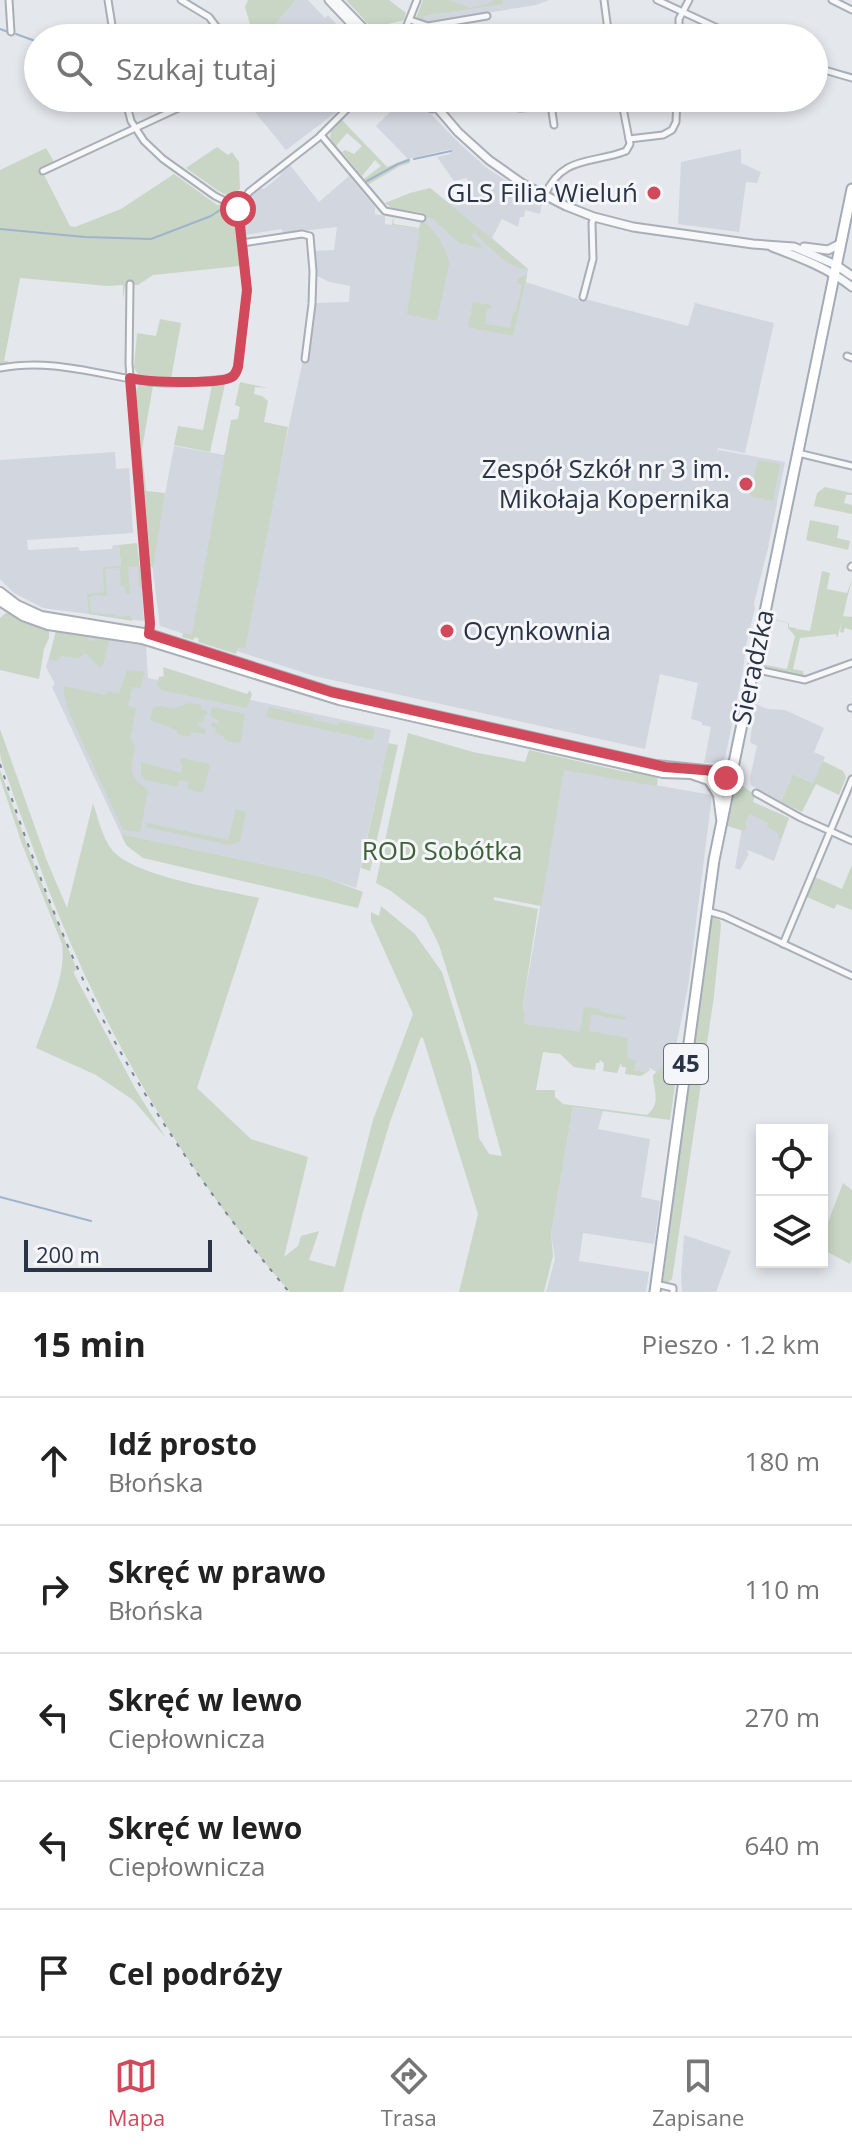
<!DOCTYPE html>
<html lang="pl">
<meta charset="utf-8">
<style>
body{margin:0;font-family:"Open Sans",sans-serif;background:#f2f2f2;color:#222}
.controls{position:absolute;right:24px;bottom:24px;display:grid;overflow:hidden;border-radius:0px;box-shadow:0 4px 12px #0003}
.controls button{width:72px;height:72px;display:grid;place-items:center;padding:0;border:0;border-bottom:2px solid #e0e0e0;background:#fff;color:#222;font:40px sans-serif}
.scale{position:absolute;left:24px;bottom:20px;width:188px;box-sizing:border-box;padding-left:8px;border:4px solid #2b3445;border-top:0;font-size:22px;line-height:28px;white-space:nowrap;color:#2b3445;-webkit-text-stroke:6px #f4f6f9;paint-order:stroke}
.stop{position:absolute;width:24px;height:24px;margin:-18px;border:6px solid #d1495b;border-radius:50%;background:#fff}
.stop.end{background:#d1495b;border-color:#fff;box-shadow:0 2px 8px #0008}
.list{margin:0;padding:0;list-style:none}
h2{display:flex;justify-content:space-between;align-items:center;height:104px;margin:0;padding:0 32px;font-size:34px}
h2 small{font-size:26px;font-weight:400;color:#767676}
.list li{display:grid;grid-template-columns:52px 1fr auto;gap:24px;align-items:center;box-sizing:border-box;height:128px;padding:0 32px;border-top:2px solid #e0e0e0}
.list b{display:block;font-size:30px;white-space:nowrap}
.list p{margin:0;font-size:26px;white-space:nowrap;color:#767676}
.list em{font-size:26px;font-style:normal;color:#767676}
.icon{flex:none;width:44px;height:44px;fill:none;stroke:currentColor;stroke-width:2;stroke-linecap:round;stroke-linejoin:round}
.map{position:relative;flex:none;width:852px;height:1292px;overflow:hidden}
.search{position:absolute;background:#fff;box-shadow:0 4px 12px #0003;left:24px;right:24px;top:24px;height:88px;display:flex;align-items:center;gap:20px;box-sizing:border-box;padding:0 28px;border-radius:44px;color:#767676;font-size:30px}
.sheet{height:744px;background:#fff}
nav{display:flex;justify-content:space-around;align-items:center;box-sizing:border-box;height:112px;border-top:2px solid #e0e0e0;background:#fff;font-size:22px;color:#767676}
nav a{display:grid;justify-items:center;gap:4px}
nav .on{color:#d1495b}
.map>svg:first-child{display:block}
</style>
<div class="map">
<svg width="852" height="1292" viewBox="0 0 852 1292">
<rect width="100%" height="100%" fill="#e4e7ec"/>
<g fill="#d2d6de">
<polygon points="296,0 308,0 325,18 328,15 349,38 263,38"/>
<polygon points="423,0 549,0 536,5 424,23 422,12"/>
<polygon points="268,98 350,98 335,113 286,150 255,112 269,102"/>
<polygon points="404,98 415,98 460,144 488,169 542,203 540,214 525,210 524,217 520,217 518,227 502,219 492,238 528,269 526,282 581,300 585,299 688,326 695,303 774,323 745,453 718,448 717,453 719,450 785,462 768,548 754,603 755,608 746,645 743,670 725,758 721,762 704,763 711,727 702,725 702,722 691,719 698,683 660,674 645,749 314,676 160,626 152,564 174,446 224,455 225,452 281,463 303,360 307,357 315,303 349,302 350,286 330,282 317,276 317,269 315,268 314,251 334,250 337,227 283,233 282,229 245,235 243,212 244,206 247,200 260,188 264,189 280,176 281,172 290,165 319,202 349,176 375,207 375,214 385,216 385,224 420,229 427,189 430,188 450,204 460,191 462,192 468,184 467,178 454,181 437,157 450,154 451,149 408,159 376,126"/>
<polygon points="741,149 741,163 761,172 757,183 746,182 739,232 678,224 681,162"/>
<polygon points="115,452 116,469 129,468 133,533 27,540 28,550 78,547 80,551 112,549 113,545 119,545 121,566 140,565 144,620 143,621 43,608 14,593 0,579 0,460"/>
<polygon points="64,632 123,638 125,643 144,645 146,646 148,678 391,730 356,888 323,877 121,834 52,687 55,684 46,667 56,634"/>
<polygon points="755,704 768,709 785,710 824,728 814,752 825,757 814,783 793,774 781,802 764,794 751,785 750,778 757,746 750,742"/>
<polygon points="564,769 712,795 688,987 670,1075 658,1073 650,1068 645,1072 634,1070 635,1060 527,1044 523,1006"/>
<polygon points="753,802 789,818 774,861 748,850 747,853 749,854 740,870 735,868 746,805"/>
<polygon points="573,1107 603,1111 598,1129 650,1139 641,1197 660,1201 654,1244 583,1233 579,1261 649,1272 646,1292 546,1292 555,1259 551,1233"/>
<polygon points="684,1235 731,1251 716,1292 682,1292 681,1278"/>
</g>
<g fill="#c9d6c5">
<polygon points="248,0 296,0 263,38 254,38 245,7"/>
<polygon points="346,0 389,0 406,13 404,20 372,28"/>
<polygon points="423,0 449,0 469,8 487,4 494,0 503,0 503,4 423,16 424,23 417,21 416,18"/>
<polygon points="342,120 387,167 409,158 410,163 400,166 369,184 364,179 381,166 375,160 362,176 342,152 345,150 354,154 362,146 347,133 336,146 330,138 331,131"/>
<polygon points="217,147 228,155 232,152 239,162 240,189 230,197 217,190 186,168"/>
<polygon points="46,148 54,162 41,169 70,226 75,227 121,209 174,174 217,205 233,204 235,206 244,291 240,266 153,275 138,285 127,285 126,302 125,285 123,300 123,285 108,286 20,278 4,361 8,361 8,364 0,366 0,170"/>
<path d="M430,188L528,269C508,270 488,245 474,232L471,236L481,245V248L459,243L433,219L423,216V213L392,208L385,203L410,193Z"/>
<path d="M393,217L394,224L419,228L421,221C433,225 449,252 449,264L437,321L407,314L420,229L392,225Z"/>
<polygon points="527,274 513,336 468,327 473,302 491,305 491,309 487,309 485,324 510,328 513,314 516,311 522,285 517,283 518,279"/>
<polygon points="160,319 181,323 171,379 156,379 155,377 147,376 146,378 140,377 134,368 137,333 156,336"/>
<polygon points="240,382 268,388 255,387 254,394 262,396 268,401 264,422 288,427 245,648 238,647 236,654 198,642 199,638 195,637 193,640 182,637 183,633 192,635 231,420 238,419 240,407 235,405"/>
<polygon points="225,384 210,452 174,445 178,426 203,430 212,385"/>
<polygon points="139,385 153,386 142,449 146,491 165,493 153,568 148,565 134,393"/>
<polygon points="758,460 780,464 773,501 750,496"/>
<polygon points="825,487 852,493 852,495 846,495 844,503 852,505 852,514 814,506 817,493"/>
<polygon points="810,520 839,526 837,538 850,541 848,550 806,540"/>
<polygon points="137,543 142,589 139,587 138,566 128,567 130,594 126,594 124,586 121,586 120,568 105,569 107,596 96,595 89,597 91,613 115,615 115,617 130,616 133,621 89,614 87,594 104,592 103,567 121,566 119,545"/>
<polygon points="822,571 830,573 827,589 847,593 852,579 843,616 852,617 852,630 845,628 843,633 840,632 842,622 837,638 836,634 800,638 793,669 803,671 804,676 761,667 761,664 787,669 795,636 788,628 788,623 771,619 772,614 774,614 774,619 789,623 789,627 796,628 797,632 797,629 810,631"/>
<polygon points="6,613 12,613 49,628 49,638 44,649 39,679 0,670 0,618"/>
<polygon points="56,630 87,635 88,640 93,641 96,636 110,637 102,668 98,666 86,653 78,658 62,656 57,661 49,659"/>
<polygon points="163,667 247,694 250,690 252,695 246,708 161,690 157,685 159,677 164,676"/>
<path d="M127,670L145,672L140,688L132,687L128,706L136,708L130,739L135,747C130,770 128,776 148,790L140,832L123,830L67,708L63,686L106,695L108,691L119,694Z"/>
<polygon points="190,703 201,705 201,709 209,712 205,715 203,723 198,722 197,726 206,729 205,734 192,732 189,737 177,734 177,730 150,720 153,707 163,706 171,709"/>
<polygon points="212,707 245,714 241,741 236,743 226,741 222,735 215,732 216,728 211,726 212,722 218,724 219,720 213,718 210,715"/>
<polygon points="269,707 313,717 313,720 338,725 339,722 375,729 372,740 266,717"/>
<path d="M0,729L47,861L67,908L93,803C98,818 102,837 112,850C133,876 224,890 259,898L197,1088L251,1139L308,1157L284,1257L298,1246L301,1236L319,1231L309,1260L335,1267L373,1120L413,1014L371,921V912L379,916L381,906L415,934L442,972L471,1066L479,1138L489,1154L502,1156L479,1073L439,945L425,917L391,891L376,883L408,733L473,752L525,762L529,750L630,773L633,771L658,776L657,786L564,770L541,906L494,897V900L538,909L523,1005L525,1024L580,1032L584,1007L600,1009L601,1012L626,1017L625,1020L591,1014L589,1031L628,1038L627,1058L636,1060L634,1070L645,1072L649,1069L650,1070L641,1076L625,1074L626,1067H622L621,1063L617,1073L603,1071L604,1063L600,1060L599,1063H596L595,1070L574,1067L560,1054L543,1052L536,1090H555V1097L563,1104L647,1115C662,1103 653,1089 653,1075L665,1064L678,1065L670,1120L573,1107L551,1233L553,1256L544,1292H459L478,1214L423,1038L421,1037L390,1122L363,1212L343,1292H290C176,1163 89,1007 32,845C24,824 16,803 9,782C6,773 1,763 0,753C0,745 0,737 0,729Z"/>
<polygon points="388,743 398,745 370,871 361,868"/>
<polygon points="181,758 210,764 203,793 187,789 189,782 179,780 178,787 145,780 141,774 141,762 181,773 183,764 180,763"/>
<polygon points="823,761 843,771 846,777 839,795 816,784 802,812 781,802 793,774 813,783"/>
<path d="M0,770L34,864L77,970L74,971V974L136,1090L166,1138L133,1100L96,1075L36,1048C46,1018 67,974 62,944L22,844L0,778Z"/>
<polygon points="737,782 755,795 753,802 789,818 781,839 778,838 779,834 767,827 768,823 750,814 745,822 746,828 744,831 727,826"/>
<polygon points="236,809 246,812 240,841 230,845 146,827 147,823 228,840"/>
<polygon points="121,834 323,877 363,892 358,908 143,858 126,845"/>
<polygon points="852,865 852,910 837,904 834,909 807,897 815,877 842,889"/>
<polygon points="711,916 720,920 721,926 714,996 673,1273 672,1279 667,1283 663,1281"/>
<polygon points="843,1183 852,1190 852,1259 850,1264 822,1249 822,1238"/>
</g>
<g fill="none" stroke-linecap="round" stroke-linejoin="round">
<g stroke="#9fb4cc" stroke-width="2">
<polyline points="0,29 8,32"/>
<polyline points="16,34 38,42"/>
<polyline points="414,159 451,151"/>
<polyline points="367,181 398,164 409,160"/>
<polyline points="0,229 85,237 151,239 211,216 220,210 234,209"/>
<polyline points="0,1197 91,1221"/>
</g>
<defs>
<g id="minor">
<polyline points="9,0 11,32"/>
<polyline points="108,0 114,38"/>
<polyline points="181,0 209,17 225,38"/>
<polyline points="604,0 609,38"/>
<polyline points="657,0 739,38"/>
<polyline points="832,0 852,10"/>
<polyline points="410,20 428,26 487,16"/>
<polyline points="402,38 417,0"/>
<polyline points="572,38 608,31"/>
<polyline points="679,38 679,19 689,0"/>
<polyline points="814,67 852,78"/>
<polyline points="125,98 131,121 144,141 163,159 215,196 225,201 240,203"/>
<path d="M497,98C521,113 523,108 550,103"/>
<polyline points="550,98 554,125"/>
<polyline points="321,135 385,211 422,218"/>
<polyline points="629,139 663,135 672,130 676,122 677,98"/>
<polyline points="43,171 200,98"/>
<path d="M545,195C562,155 593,164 626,151L630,144L621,98"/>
<polyline points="242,243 302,234 310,236 313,271 312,304 305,359"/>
<polyline points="130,284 129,364 150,621 148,634"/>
<polyline points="583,297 593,259 592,223 594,217"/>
<polyline points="847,356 852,358"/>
<path d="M0,368C53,358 98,375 150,382C174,385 201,381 226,379L234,375L238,367L247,290L239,206L249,192L318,138L358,98"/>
<polyline points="798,453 852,466"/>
<polyline points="851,567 852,566"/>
<polyline points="753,669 805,680 852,663"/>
<polyline points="851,708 852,708"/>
<polyline points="756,793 801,818 852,841"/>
<polyline points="707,911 724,916 852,976"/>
<polyline points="783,944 852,779"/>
<polyline points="656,1284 673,1288 673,1292"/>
</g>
<g id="tertiary">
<polyline points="329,0 365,38"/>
<polyline points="336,0 373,38"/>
<polyline points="422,98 432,108"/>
<polyline points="429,98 458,132 489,160 523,184 566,206 594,217 633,227 753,244 794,247 836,265 852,276"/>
<path d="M772,247C801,258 828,268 852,287"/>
<polyline points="804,247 828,250 840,244"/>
</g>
<g id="secondary">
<polyline points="0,592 17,605 41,616 149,634 331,692 656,765 715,771 730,783"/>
<polyline points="0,601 23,616 48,625 142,639 339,700 663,773 691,774 717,783 730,783"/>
<polyline points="710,782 718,795 721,818"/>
</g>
<polyline id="primary" points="655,1292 714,860 852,189"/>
</defs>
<use href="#minor" stroke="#a9aeb7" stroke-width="9"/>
<use href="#tertiary" stroke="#a9aeb7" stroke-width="11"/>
<use href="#secondary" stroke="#a9aeb7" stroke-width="12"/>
<use href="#primary" stroke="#a3abb8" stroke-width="13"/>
<use href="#minor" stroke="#f7f8fa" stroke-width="5"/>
<use href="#tertiary" stroke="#f7f8fa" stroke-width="7"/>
<use href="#secondary" stroke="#fff" stroke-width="8"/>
<use href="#primary" stroke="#fff" stroke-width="9"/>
<path stroke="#7d8696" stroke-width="2" stroke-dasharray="4 8" stroke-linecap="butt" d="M0,764C21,827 44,890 70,951C125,1076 202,1188 289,1292"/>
</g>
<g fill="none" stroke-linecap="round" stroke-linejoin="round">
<path stroke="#d1495b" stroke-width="10" d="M238,209L247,290L238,367C236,372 236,374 232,377C218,385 147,382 130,378L150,624L149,634L331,692L665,767L715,771L726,778"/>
</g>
<g fill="#d1495b" stroke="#f4f6f9" stroke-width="3">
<circle cx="654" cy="193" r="8"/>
<circle cx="746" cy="484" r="8"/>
<circle cx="447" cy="631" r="8"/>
</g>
<g text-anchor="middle" stroke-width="6" stroke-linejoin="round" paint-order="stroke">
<rect fill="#f4f6f9" stroke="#676e7b" stroke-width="2" x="664" y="1044" width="44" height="40" rx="6"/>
<g font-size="24" font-weight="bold" fill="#2b3445">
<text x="686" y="1072">45</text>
</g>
<g font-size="26" fill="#2b3445" stroke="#f4f6f9" text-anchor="end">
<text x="638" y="202">GLS Filia Wieluń</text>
<text x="730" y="478">Zespół Szkół nr 3 im.<tspan x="730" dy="30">Mikołaja Kopernika</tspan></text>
<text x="463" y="640" text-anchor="start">Ocynkownia</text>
</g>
<g font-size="26" fill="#2b3445" stroke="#f4f6f9">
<text transform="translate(753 667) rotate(-78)" y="9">Sieradzka</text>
</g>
<g font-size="26" fill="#3f6138" stroke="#f4f6f9">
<text x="442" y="860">ROD Sobótka</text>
</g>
</g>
</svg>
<div class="controls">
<button><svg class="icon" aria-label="locate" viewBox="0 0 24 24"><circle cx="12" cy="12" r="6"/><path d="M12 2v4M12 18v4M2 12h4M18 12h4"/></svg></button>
<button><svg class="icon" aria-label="layers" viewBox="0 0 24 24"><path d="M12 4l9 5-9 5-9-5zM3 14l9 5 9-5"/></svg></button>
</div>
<div class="scale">200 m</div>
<div class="stop" style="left:238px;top:209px"></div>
<div class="stop end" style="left:726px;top:778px"></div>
<div class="search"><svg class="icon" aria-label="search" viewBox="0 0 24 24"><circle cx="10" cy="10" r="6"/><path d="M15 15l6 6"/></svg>Szukaj tutaj</div>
</div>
<section class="sheet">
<h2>15 min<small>Pieszo · 1.2 km</small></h2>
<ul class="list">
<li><svg class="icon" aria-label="ahead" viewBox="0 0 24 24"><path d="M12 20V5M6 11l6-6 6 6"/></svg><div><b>Idź prosto</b><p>Błońska</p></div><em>180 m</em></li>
<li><svg class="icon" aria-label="right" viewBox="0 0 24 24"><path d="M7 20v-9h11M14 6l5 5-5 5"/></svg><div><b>Skręć w prawo</b><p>Błońska</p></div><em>110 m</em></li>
<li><svg class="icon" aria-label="left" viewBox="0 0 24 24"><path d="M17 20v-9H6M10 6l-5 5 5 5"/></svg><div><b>Skręć w lewo</b><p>Ciepłownicza</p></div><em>270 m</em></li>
<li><svg class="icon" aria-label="left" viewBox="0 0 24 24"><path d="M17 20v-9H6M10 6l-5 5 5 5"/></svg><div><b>Skręć w lewo</b><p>Ciepłownicza</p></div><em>640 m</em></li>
<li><svg class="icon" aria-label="arrive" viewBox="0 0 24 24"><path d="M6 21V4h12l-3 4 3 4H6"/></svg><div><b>Cel podróży</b></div></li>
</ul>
</section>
<nav>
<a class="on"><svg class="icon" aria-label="map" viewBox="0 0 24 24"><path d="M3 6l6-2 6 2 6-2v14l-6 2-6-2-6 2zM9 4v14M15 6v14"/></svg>Mapa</a>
<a><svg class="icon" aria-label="directions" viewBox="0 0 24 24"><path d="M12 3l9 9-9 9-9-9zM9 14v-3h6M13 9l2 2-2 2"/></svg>Trasa</a>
<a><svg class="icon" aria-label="saved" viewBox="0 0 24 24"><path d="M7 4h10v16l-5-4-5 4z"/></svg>Zapisane</a>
</nav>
